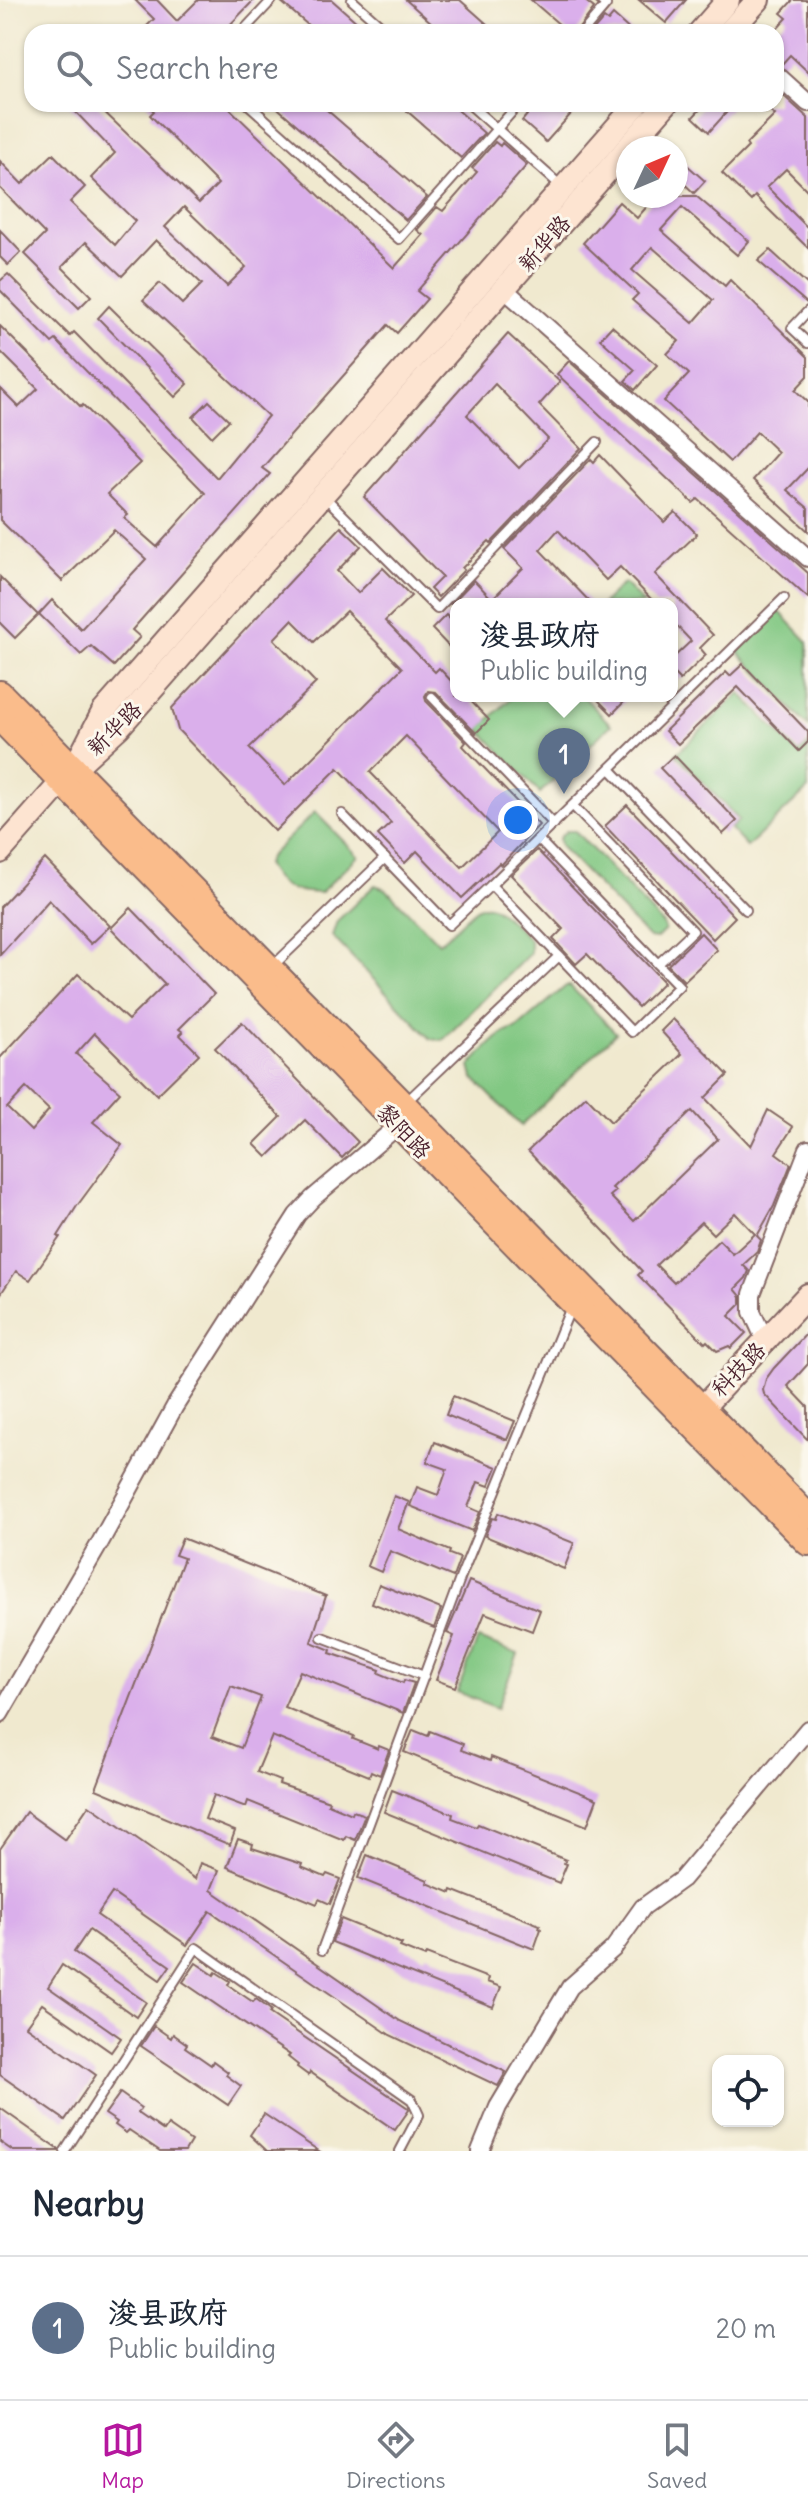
<!DOCTYPE html>
<meta charset="utf-8">
<style>
body{margin:0;font-family:Delius,"LXGW WenKai TC",sans-serif;background:#f6f6f7;color:#1f2937}
.controls{position:absolute;right:24px;bottom:24px;display:grid;overflow:hidden;border-radius:16px;box-shadow:0 2px 6px #0004}
.controls button{width:72px;height:72px;display:grid;place-items:center;padding:0;border:0;border-bottom:2px solid #e0e1e3;background:#fff;color:#1f2937;font:40px sans-serif}
.compass{position:absolute;left:616px;top:136px;width:72px;height:72px;border-radius:50%;background:#fff;box-shadow:0 2px 6px #0004;rotate:46deg}
.you{position:absolute;left:518px;top:820px;width:28px;height:28px;margin:-20px;border:6px solid #fff;border-radius:50%;background:#1a73e8;box-shadow:0 0 0 12px #1a73e833}
.badge{display:grid;place-items:center;width:52px;height:52px;border-radius:50%;background:#b5179e;color:#fff;font-size:26px;font-weight:700}
.pin{position:absolute;translate:-50% -66px;filter:drop-shadow(0 2px 4px #0008)}
.pin::after{content:'';position:absolute;top:42px;width:28px;height:24px;background:inherit;clip-path:polygon(0 0,100% 0,50% 100%)}
.popup{position:absolute;left:450px;top:598px;width:228px;height:104px;box-sizing:border-box;display:grid;place-content:center;border-radius:16px;background:#fff;filter:drop-shadow(0 2px 6px #0005);font-size:26px;white-space:nowrap;color:#747a83}
.popup b{font-size:30px;color:#1f2937}
.popup::after{content:'';position:absolute;left:50%;top:100%;margin-left:-16px;border:16px solid transparent;border-top-color:#fff}
.list{margin:0;padding:0;list-style:none}
h2{display:flex;justify-content:space-between;align-items:center;height:104px;margin:0;padding:0 32px;font-size:34px}
h2 small{font-size:26px;font-weight:400;color:#747a83}
.list li{display:grid;grid-template-columns:52px 1fr auto;gap:24px;align-items:center;box-sizing:border-box;height:144px;padding:0 32px;border-top:2px solid #e0e1e3}
.list b{display:block;font-size:30px;white-space:nowrap}
.list p{margin:0;font-size:26px;white-space:nowrap;color:#747a83}
.list em{font-size:26px;font-style:normal;color:#747a83}
.icon{flex:none;width:44px;height:44px;fill:none;stroke:currentColor;stroke-width:2;stroke-linecap:round;stroke-linejoin:round}
.map{position:relative;flex:none;width:808px;height:2151px;overflow:hidden}
.search{position:absolute;background:#fff;box-shadow:0 2px 6px #0004;left:24px;right:24px;top:24px;height:88px;display:flex;align-items:center;gap:20px;box-sizing:border-box;padding:0 28px;border-radius:24px;color:#747a83;font-size:30px}
.sheet{height:248px;background:#fff}
nav{display:flex;justify-content:space-around;align-items:center;box-sizing:border-box;height:112px;border-top:2px solid #e0e1e3;background:#fff;font-size:22px;color:#747a83}
nav a{display:grid;justify-items:center;gap:4px}
nav .on{color:#b5179e}
.map>svg:first-child{display:block}
</style>
<div class="map">
<svg width="808" height="2151" viewBox="0 0 808 2151">
<rect width="100%" height="100%" fill="#fbf7ec"/>
<filter id="ink" filterUnits="userSpaceOnUse"><feTurbulence type="fractalNoise" baseFrequency=".0125" numOctaves="2"/><feDisplacementMap in="SourceGraphic" scale="16" xChannelSelector="R" yChannelSelector="G"/><feConvolveMatrix kernelMatrix="1 2 1 2 8 2 1 2 1" color-interpolation-filters="sRGB"/></filter>
<filter id="wash" filterUnits="userSpaceOnUse"><feTurbulence type="fractalNoise" baseFrequency=".006" numOctaves="4" result="noise"/><feDisplacementMap in="SourceGraphic" scale="32" xChannelSelector="R" yChannelSelector="G"/><feGaussianBlur stdDeviation="1.8" result="paint"/><feColorMatrix in="noise" values="0 0 0 0 0 0 0 0 0 0 0 0 0 0 0 0 0 1.4 0 .05"/><feComposite in="paint" operator="in"/></filter>
<g filter="url(#wash)">
<rect width="100%" height="100%" fill="#f0e9cf"/>
<g fill="#82c883" stroke="#667457" stroke-width="2">
<polygon points="624,583 644,604 602,604"/>
<polygon points="779,611 808,642 808,726 737,651"/>
<polygon points="740,693 798,753 808,745 808,789 747,847 730,829 739,820 676,754"/>
<polygon points="513,696 583,696 611,725 540,793 479,729"/>
<path d="M315,812L358,856L320,893C294,892 278,890 266,864L269,857Z"/>
<polygon points="566,831 575,831 663,924 665,930 656,939 649,938 560,846 559,838"/>
<path d="M375,885L386,889L439,943C489,899 478,889 530,940V953L443,1040L431,1039L332,936L337,921Z"/>
<path d="M566,986H570L616,1033L521,1126L473,1078L470,1066C482,1054 498,1031 516,1029Z"/>
<polygon points="478,1639 518,1654 497,1708 457,1692"/>
</g>
<g id="blocks">
<g fill="#daafeb" fill-rule="evenodd">
<polygon points="135,0 157,0 177,21 198,0 254,0 223,32 141,32 154,19"/>
<polygon points="279,0 332,0 368,32 316,32"/>
<polygon points="406,0 460,0 496,32 442,32"/>
<polygon points="531,0 584,0 594,8 576,32 568,32"/>
<polygon points="639,0 686,0 666,23"/>
<polygon points="793,0 808,0 808,72 790,55 781,65 776,63 776,30 787,18 781,13"/>
<polygon points="613,15 632,32 592,32 604,18 608,21"/>
<polygon points="776,89 808,118 808,191 786,169 767,187 808,228 808,248 755,196 751,201 722,173 748,147 746,144 775,115 763,104 776,104"/>
<path d="M68,104H96L199,203L218,184L150,115L154,111L146,104H225L394,268L423,235L417,230L437,207L443,211L477,172L472,168L495,142L500,146L502,143L527,165L417,291L427,299L397,333L388,325L262,468L270,474L132,630L140,637L114,666L91,646L81,655L39,614L52,600L81,629L146,559L114,530L62,581L0,520V388L19,407L38,389L0,351V326L81,407L83,405L140,463L107,494L128,515L124,518L157,547L205,493L56,340L52,343L0,290V281L8,274L70,336L74,332L217,478L268,416L143,300L160,283L182,304L202,284L156,240L122,276L86,242L62,267L91,296L79,308L25,254L45,234L0,188V161L22,184L53,154L85,187L70,202L115,245L135,221L91,178L115,153ZM184,207L246,267L227,286L165,227Z"/>
<polygon points="273,104 320,104 427,197 406,220"/>
<polygon points="399,104 451,104 484,133 461,158"/>
<polygon points="536,104 580,104 546,142 522,121"/>
<polygon points="705,104 734,104 709,132 693,117"/>
<polygon points="676,155 705,181 694,193 676,176"/>
<path d="M656,196H696L749,241L737,255L682,207L661,230L725,286L730,280L808,357V376L795,390L808,402V468L787,490L808,508V531L753,480L778,452L757,432L730,462L664,401L689,374L667,354L679,341L632,300L638,294L583,243L619,202L637,218ZM652,247L713,300L693,323L632,270Z"/>
<polygon points="0,230 21,252 8,265 0,257"/>
<polygon points="770,250 808,285 808,304 758,261"/>
<polygon points="109,306 188,384 175,397 98,318"/>
<polygon points="612,326 657,365 635,390 625,381 635,370 600,339"/>
<path d="M508,334L560,382L539,405L581,448L491,543L489,541L462,568L464,570L438,597L430,589L442,577L364,497ZM495,384L548,439L519,468L467,415Z"/>
<polygon points="569,361 808,573 808,598 698,499 693,503 557,374"/>
<polygon points="209,401 229,420 212,437 193,417"/>
<polygon points="600,455 664,522 675,512 697,534 655,574 713,635 700,648 706,655 680,680 672,672 672,659 691,641 672,621 672,604 656,604 620,567 606,580 558,530 540,550 592,604 451,604 474,580 492,599 523,568 504,549 591,459 594,462"/>
<path d="M341,527L361,546L337,571L358,593L383,568L411,596L385,621L435,672L439,668L456,686V696H466L489,720L476,733L436,692L428,691L425,696L426,701L466,742L463,746L539,825L501,865L499,863L462,898L417,851L405,863L378,835L391,823L338,768L275,831L178,730L172,708ZM346,611L402,668L285,785L249,748L316,683L274,639L292,620L314,642ZM406,736L498,832L462,867L370,772Z"/>
<polygon points="0,577 38,615 15,638 0,623"/>
<polygon points="446,615 456,625 456,654 432,629"/>
<polygon points="743,664 808,732 808,742 799,751 738,687 678,744 665,731 726,672 730,676"/>
<polygon points="594,696 630,696 612,714"/>
<polygon points="674,755 737,821 723,834 660,768"/>
<polygon points="627,805 735,917 713,939 605,826"/>
<polygon points="537,850 664,982 638,1007 587,954 576,964 553,939 563,929 511,875"/>
<polygon points="45,859 110,926 91,944 49,900 0,955 0,907"/>
<path d="M131,908L214,994L179,1029L183,1032L180,1035L199,1054L157,1095L95,1033L76,1054L120,1092L93,1122L122,1145L77,1206L58,1236L60,1237L30,1280L16,1271L0,1295V1058L78,974L128,1020L165,984L111,928ZM26,1088L49,1110L31,1131L7,1108Z"/>
<polygon points="701,933 717,950 684,981 668,965"/>
<path d="M673,1019L728,1075L705,1098L751,1146L768,1110L793,1127L776,1153L791,1164L774,1206L757,1236L761,1240L757,1252L743,1265L749,1271L746,1278L735,1289L741,1296V1304L729,1316L746,1333L731,1348L729,1346L717,1351L707,1341L705,1343L638,1275L642,1271L528,1151L586,1096L611,1122L682,1054L661,1031ZM692,1111L718,1139L634,1221L610,1196L616,1191L612,1188ZM735,1213L755,1234L733,1254L719,1240L674,1283L656,1265L701,1222L713,1234Z"/>
<polygon points="242,1022 358,1142 342,1158 305,1120 267,1157 254,1144 281,1117 215,1048"/>
<polygon points="808,1332 808,1364 788,1386 808,1407 808,1440 764,1394 763,1390 766,1379 774,1368"/>
<polygon points="453,1396 515,1421 507,1440 446,1415"/>
<polygon points="435,1442 497,1467 489,1486 478,1482 468,1507 480,1512 472,1531 410,1506 417,1487 438,1495 447,1469 427,1462"/>
<polygon points="394,1496 409,1502 398,1529 450,1551 449,1554 460,1558 453,1577 390,1551 381,1572 367,1566"/>
<polygon points="498,1513 574,1543 564,1569 485,1536 492,1518 496,1519"/>
<path d="M182,1538L326,1596L311,1642L331,1650L330,1653L380,1670L379,1673L403,1683L404,1680L414,1683L403,1713L300,1671L284,1707L354,1736L353,1739L378,1749L379,1746L389,1750L380,1775L371,1771L369,1776L272,1736L257,1772L280,1781L279,1784L329,1801L328,1804L352,1814L353,1811L365,1815L355,1840L346,1836L344,1840L248,1801L246,1807L214,1795L205,1819L235,1831L230,1845L96,1789L184,1558L175,1555ZM231,1686L261,1697L241,1748L212,1737Z"/>
<polygon points="469,1581 540,1610 532,1631 485,1613 455,1687 436,1680 454,1636 447,1633"/>
<polygon points="379,1584 441,1609 434,1628 372,1603"/>
<polygon points="413,1730 428,1736 430,1731 463,1744 461,1750 490,1761 491,1757 597,1799 587,1826 404,1752"/>
<polygon points="392,1790 453,1814 452,1818 476,1827 478,1824 566,1860 564,1863 567,1864 559,1883 384,1812"/>
<polygon points="89,1805 195,1879 200,1863 219,1870 211,1890 400,2021 506,2072 498,2086 390,2035 210,1911 187,1945 112,1893 97,1915 170,1966 160,1980 89,1930 74,1952 146,2002 136,2017 62,1965 48,1987 121,2038 111,2052 42,2004 26,2026 96,2075 65,2120 0,2075 0,1849 26,1812 65,1840"/>
<polygon points="238,1839 253,1844 252,1848 302,1864 301,1867 325,1877 327,1874 340,1879 330,1904 319,1899 317,1904 227,1867"/>
<polygon points="367,1855 428,1880 427,1883 451,1893 452,1890 540,1925 539,1928 541,1929 534,1949 358,1878"/>
<polygon points="341,1919 402,1944 400,1947 425,1957 426,1954 488,1978 487,1982 501,1987 493,2007 332,1942"/>
<polygon points="196,1963 214,1975 216,1972 230,1981 228,1985 253,2002 256,1999 271,2010 269,2013 408,2108 409,2110 395,2130 310,2072 308,2075 297,2067 298,2065 288,2057 290,2055 183,1982"/>
<polygon points="154,2026 171,2038 173,2034 187,2044 185,2047 211,2065 213,2061 228,2072 226,2075 241,2086 228,2105 141,2046"/>
<polygon points="120,2093 141,2108 138,2113 164,2131 168,2125 191,2141 185,2151 160,2151 129,2130 126,2133 115,2125 117,2122 105,2114"/>
<polygon points="0,2108 58,2149 58,2151 13,2151 0,2142"/>
<polygon points="264,2114 319,2151 267,2151 250,2135"/>
</g>
</g>
</g>
<g filter="url(#ink)">
<use href="#blocks" fill-opacity="0" stroke="#846664" stroke-width="2"/>
<g fill="none" stroke-linecap="round" stroke-linejoin="round">
<defs>
<g id="lane">
<polyline points="352,0 388,32"/>
<polyline points="242,32 272,0"/>
<polyline points="583,32 606,5 600,0"/>
<polyline points="248,104 399,239 519,104"/>
<polyline points="469,104 561,186"/>
<polyline points="808,311 792,328 808,343"/>
<polyline points="324,496 437,609 597,442"/>
<polyline points="432,697 554,824"/>
<polyline points="611,770 746,910"/>
<polyline points="342,814 449,925 491,885"/>
<polyline points="538,839 658,964 693,931 573,806"/>
<polyline points="559,956 632,1032 679,986 658,964"/>
<polyline points="273,966 385,858"/>
<polyline points="405,1103 559,956 491,885 784,598"/>
<polyline points="322,1637 424,1676"/>
<polyline points="322,1950 461,1576 571,1307"/>
<polyline points="65,2151 196,1948 412,2100 419,2115 400,2151"/>
</g>
<g id="street">
<polyline points="776,74 808,103"/>
<polyline points="504,289 808,558"/>
<polyline points="765,1340 752,1312 752,1294 808,1149"/>
<polyline points="0,1714 97,1548 175,1406 297,1215 313,1198 399,1125"/>
<polyline points="480,2151 498,2107 570,1987 613,1949 643,1907 682,1879 808,1729"/>
</g>
<g id="secondary">
<polyline points="700,32 728,0"/>
<polyline points="729,32 758,0"/>
<polyline points="82,753 103,712 637,104"/>
<polyline points="0,852 74,768 119,727 666,104"/>
<polyline points="702,1408 808,1295"/>
</g>
<g id="primary">
<polyline points="0,693 808,1516"/>
<polyline points="0,719 808,1543"/>
</g>
</defs>
<use href="#lane" stroke="#846664" stroke-width="12"/>
<use href="#street" stroke="#846664" stroke-width="20"/>
<use href="#secondary" stroke="#846664" stroke-width="26"/>
<use href="#primary" stroke="#846664" stroke-width="28"/>
<use href="#lane" stroke="#fff" stroke-width="8"/>
<use href="#street" stroke="#fff" stroke-width="16"/>
<use href="#secondary" stroke="#fde4d1" stroke-width="22"/>
<use href="#primary" stroke="#fabc8b" stroke-width="24"/>
</g>
</g>
<g text-anchor="middle" stroke-width="6" stroke-linejoin="round" paint-order="stroke">
<g font-size="22" fill="#4a1f2b" stroke="#fbf7ec">
<text transform="translate(544 243) rotate(-49)" y="8">新华路</text>
<text transform="translate(114 728) rotate(-45)" y="8">新华路</text>
<text transform="translate(404 1131) rotate(46)" y="8">黎阳路</text>
<text transform="translate(738 1369) rotate(-46)" y="8">科技路</text>
</g>
</g>
</svg>
<div class="controls">
<button><svg class="icon" aria-label="locate" viewBox="0 0 24 24"><circle cx="12" cy="12" r="6"/><path d="M12 2v4M12 18v4M2 12h4M18 12h4"/></svg></button>
</div>
<svg class="compass" viewBox="-18 -18 36 36"><path d="M0-13l5 13h-10z" fill="#e53935"/><path d="M0 13l5-13h-10z" fill="#747a83"/></svg>
<div class="you"></div>
<div class="pin badge" style="left:564px;top:794px;background:#5c6f8a">1</div>
<div class="popup"><b>浚县政府</b>Public building</div>
<div class="search"><svg class="icon" aria-label="search" viewBox="0 0 24 24"><circle cx="10" cy="10" r="6"/><path d="M15 15l6 6"/></svg>Search here</div>
</div>
<section class="sheet">
<h2>Nearby<small></small></h2>
<ul class="list">
<li><span class="badge" style="background:#5c6f8a">1</span><div><b>浚县政府</b><p>Public building</p></div><em>20 m</em></li>
</ul>
</section>
<nav>
<a class="on"><svg class="icon" aria-label="map" viewBox="0 0 24 24"><path d="M3 6l6-2 6 2 6-2v14l-6 2-6-2-6 2zM9 4v14M15 6v14"/></svg>Map</a>
<a><svg class="icon" aria-label="directions" viewBox="0 0 24 24"><path d="M12 3l9 9-9 9-9-9zM9 14v-3h6M13 9l2 2-2 2"/></svg>Directions</a>
<a><svg class="icon" aria-label="saved" viewBox="0 0 24 24"><path d="M7 4h10v16l-5-4-5 4z"/></svg>Saved</a>
</nav>
